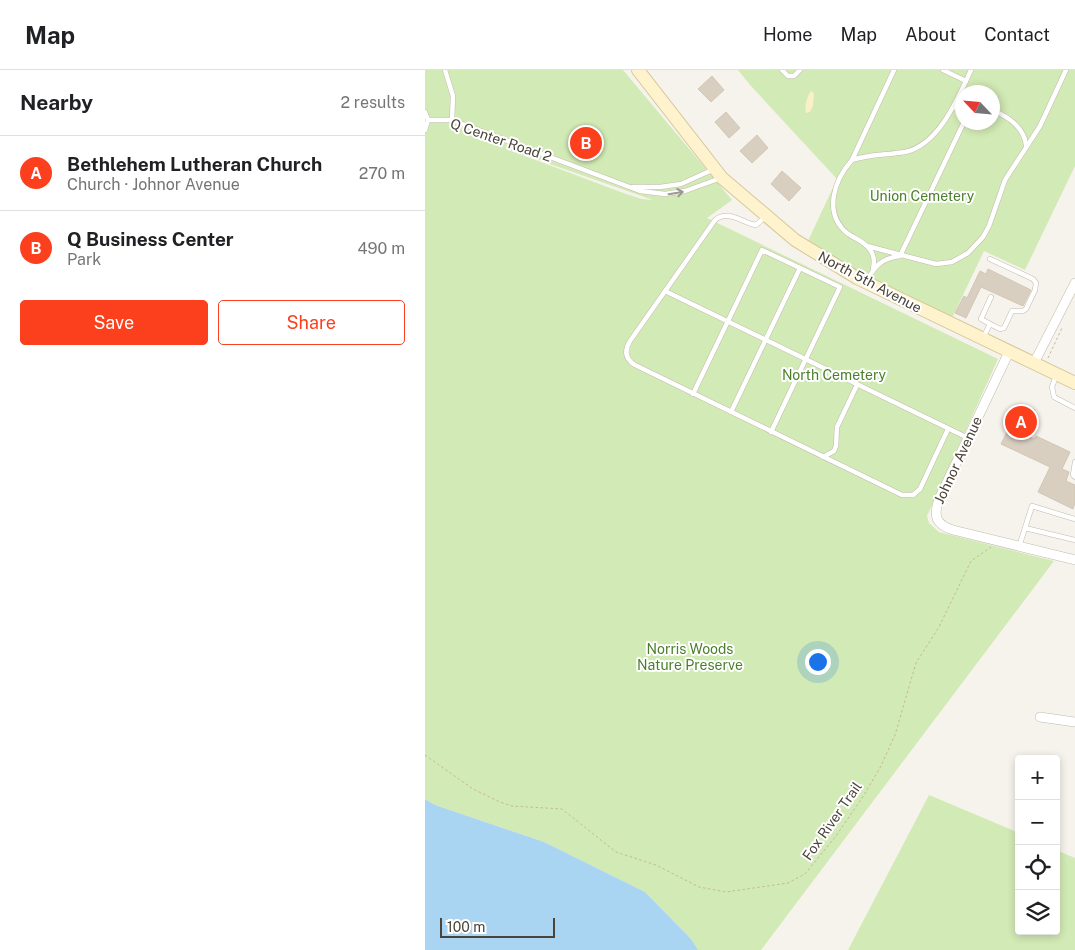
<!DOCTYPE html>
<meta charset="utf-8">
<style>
body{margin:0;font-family:"Public Sans",sans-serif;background:#f6f6f6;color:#202124}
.controls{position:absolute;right:15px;bottom:15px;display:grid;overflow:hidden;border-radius:5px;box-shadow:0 2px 8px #0003}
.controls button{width:45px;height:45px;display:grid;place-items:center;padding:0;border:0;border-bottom:1px solid #e0e0e0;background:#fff;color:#202124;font:25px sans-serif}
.compass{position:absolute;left:530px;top:15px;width:45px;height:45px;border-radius:50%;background:#fff;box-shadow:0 2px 8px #0003;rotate:296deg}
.scale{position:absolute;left:15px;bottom:12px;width:115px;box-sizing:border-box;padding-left:5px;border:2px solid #4b4439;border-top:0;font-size:14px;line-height:18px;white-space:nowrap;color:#4b4439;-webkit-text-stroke:4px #fff;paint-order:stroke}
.you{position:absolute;left:392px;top:591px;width:18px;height:18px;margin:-12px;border:4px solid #fff;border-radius:50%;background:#1a73e8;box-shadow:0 0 0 8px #1a73e833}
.badge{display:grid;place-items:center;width:32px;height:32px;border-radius:50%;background:#fc3f1d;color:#fff;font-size:16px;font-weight:700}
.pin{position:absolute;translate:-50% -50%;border:2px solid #fff;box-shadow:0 1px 5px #0006}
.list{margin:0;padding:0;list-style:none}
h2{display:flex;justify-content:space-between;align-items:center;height:65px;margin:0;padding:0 20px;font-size:21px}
h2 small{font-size:16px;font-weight:400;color:#757577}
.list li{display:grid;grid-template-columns:32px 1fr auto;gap:15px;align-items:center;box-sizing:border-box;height:75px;padding:0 20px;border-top:1px solid #e0e0e0}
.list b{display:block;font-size:19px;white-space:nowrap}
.list p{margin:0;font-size:16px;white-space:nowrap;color:#757577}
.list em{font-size:16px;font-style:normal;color:#757577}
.actions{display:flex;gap:10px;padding:15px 20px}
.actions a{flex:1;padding:11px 0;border:1px solid #fc3f1d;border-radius:5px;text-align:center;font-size:18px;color:#fc3f1d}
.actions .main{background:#fc3f1d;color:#fff}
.icon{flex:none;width:28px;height:28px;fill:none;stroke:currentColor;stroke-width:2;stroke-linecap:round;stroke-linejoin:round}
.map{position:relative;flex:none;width:650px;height:880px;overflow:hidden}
header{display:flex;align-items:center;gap:30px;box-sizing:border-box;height:70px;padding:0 25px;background:#fff;border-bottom:1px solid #e0e0e0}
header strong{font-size:24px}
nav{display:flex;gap:28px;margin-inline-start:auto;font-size:18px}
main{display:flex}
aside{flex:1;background:#fff}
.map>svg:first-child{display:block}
</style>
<header>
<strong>Map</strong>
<nav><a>Home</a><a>Map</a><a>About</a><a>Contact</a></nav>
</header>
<main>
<aside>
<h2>Nearby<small>2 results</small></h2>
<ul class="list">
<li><span class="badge">A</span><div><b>Bethlehem Lutheran Church</b><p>Church · Johnor Avenue</p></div><em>270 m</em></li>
<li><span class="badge">B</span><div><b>Q Business Center</b><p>Park</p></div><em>490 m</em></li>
</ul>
<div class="actions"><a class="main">Save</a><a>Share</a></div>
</aside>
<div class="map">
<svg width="650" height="880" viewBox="0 0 650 880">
<rect width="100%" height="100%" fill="#f6f3ec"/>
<g fill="#d2eab5" fill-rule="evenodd">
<path d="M0,0H198L307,130L282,148L573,289L502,446L504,453L514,462L629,491L336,880H273L266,869L220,822L119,772L10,735L0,729ZM84,80H85L228,130L217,129L201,124Z"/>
<path d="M313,0H650V96L600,200L559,181L527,248L444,208L383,171L412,109L326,16ZM538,22H568V52H538Z"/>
<polygon points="504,725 594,763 594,861 631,861 631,780 650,788 650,880 423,880"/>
</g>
<path fill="#f9efc9" d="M386,21L389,23L388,36L385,42L381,43C379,37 382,26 386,21Z"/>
<polygon fill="#a9d4f2" points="0,729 10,735 119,772 220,822 266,869 273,880 0,880"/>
<g fill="#d8cfc1" stroke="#d3c7b4">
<polygon points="287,6 299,20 286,32 273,19"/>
<polygon points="301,42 315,58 304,68 290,52"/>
<polygon points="332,65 343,78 327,93 315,81"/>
<polygon points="357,101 376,118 364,131 346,114"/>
<polygon points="563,199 606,220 598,236 556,217 541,248 530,243 539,226 542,228 555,201 561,204"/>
<polygon points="596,334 610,340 598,364 609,369 611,366 645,382 637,399 644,402 641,411 650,415 650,433 648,439 613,422 625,397 576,374"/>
</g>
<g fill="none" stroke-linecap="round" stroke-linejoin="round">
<defs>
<g id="service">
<polyline points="20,0 28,26 27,50"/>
<polyline points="357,0 363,6 369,6 375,0"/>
<polyline points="518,0 541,11"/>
<polyline points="528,38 538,34"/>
<path d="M568,40C583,47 599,57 601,75"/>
<polyline points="0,42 3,50 0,60"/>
<polyline points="3,50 27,50 215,121 240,124 260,121 296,108"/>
<path d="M427,90C444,84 462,85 480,82C514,75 533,28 546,0"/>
<polyline points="208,117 235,117 256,114 287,100"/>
<path d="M340,147L331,155C317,153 304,139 290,150L205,271C199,281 200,289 210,295L477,425H488L495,419L523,359"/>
<polyline points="442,176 511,194 527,192 543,183 558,167 564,156 580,110 615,56 641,0"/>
<path d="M448,200C449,193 450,188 446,181C441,172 430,169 422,163C398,143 409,110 427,90L469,0"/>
<path d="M442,212C449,196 457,188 475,186L539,52"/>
<polyline points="240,221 543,368"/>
<polyline points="565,254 556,249 566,227"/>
<polyline points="558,268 565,254 575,259 579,258 587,241 598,241 601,239 610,220 611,213 608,209 565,189"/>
<polyline points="631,306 627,317 629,327 650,338"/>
<polyline points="268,324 337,180 415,217 346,362"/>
<polyline points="306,342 375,198"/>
<polyline points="398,387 409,381 411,376 412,357 432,315"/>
<polyline points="650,392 648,405 650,407"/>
<polyline points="600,458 650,470"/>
<polyline points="594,477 607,436 650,449"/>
</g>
<g id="minor">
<path d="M584,282L514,429C508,446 511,455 528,460L650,490"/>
<polyline points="609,293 650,213"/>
<polyline points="615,647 650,652"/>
</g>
<polyline id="secondary" points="213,0 297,108 370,170 432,208 650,313"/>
</defs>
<use href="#service" stroke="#c2bbae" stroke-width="5.5"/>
<use href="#minor" stroke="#c2bbae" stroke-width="10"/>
<use href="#secondary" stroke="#d6c79b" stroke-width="14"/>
<g stroke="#c4b79f" stroke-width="1" stroke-dasharray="2.5 2.5" stroke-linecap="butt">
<polyline points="623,288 637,258"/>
<polyline points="0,685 48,719 75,732 87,736 137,739 191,782 231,795 274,817 301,822 363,813 380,804 411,766 439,725 456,696 470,665 491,593 514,557 546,491 566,477"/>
</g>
<use href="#service" stroke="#fff" stroke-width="4.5"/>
<use href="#minor" stroke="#fff" stroke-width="9"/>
<use href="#secondary" stroke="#fff3cd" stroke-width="12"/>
</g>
<defs><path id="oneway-shaft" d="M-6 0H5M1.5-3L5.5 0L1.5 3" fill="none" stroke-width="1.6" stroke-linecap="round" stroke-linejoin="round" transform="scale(1.25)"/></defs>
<use stroke="#9c9892" href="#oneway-shaft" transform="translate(251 123) rotate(-9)"/>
<g text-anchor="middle" stroke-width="4" stroke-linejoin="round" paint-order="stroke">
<g font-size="14" fill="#4b4439" stroke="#fff">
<text transform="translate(76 70) rotate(19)" y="5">Q Center Road 2</text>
<text transform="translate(445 212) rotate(28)" y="5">North 5th Avenue</text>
<text transform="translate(533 390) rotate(-65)" y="5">Johnor Avenue</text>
<text transform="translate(407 751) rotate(-55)" y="5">Fox River Trail</text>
</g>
<g font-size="14" fill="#4a7f2a" stroke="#fff">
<text x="497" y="131">Union Cemetery</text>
<text x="409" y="310">North Cemetery</text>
<text x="265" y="584">Norris Woods<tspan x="265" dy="16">Nature Preserve</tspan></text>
</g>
</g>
</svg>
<div class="controls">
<button>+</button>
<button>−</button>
<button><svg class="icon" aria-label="locate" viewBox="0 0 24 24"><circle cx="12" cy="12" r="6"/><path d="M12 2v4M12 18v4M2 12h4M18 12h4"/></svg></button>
<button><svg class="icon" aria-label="layers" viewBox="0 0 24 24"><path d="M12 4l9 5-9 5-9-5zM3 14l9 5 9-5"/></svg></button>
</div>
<svg class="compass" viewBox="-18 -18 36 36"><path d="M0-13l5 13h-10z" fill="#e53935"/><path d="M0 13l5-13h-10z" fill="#757577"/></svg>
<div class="scale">100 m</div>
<div class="you"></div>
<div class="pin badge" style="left:596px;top:352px">A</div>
<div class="pin badge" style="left:161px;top:73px">B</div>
</div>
</main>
